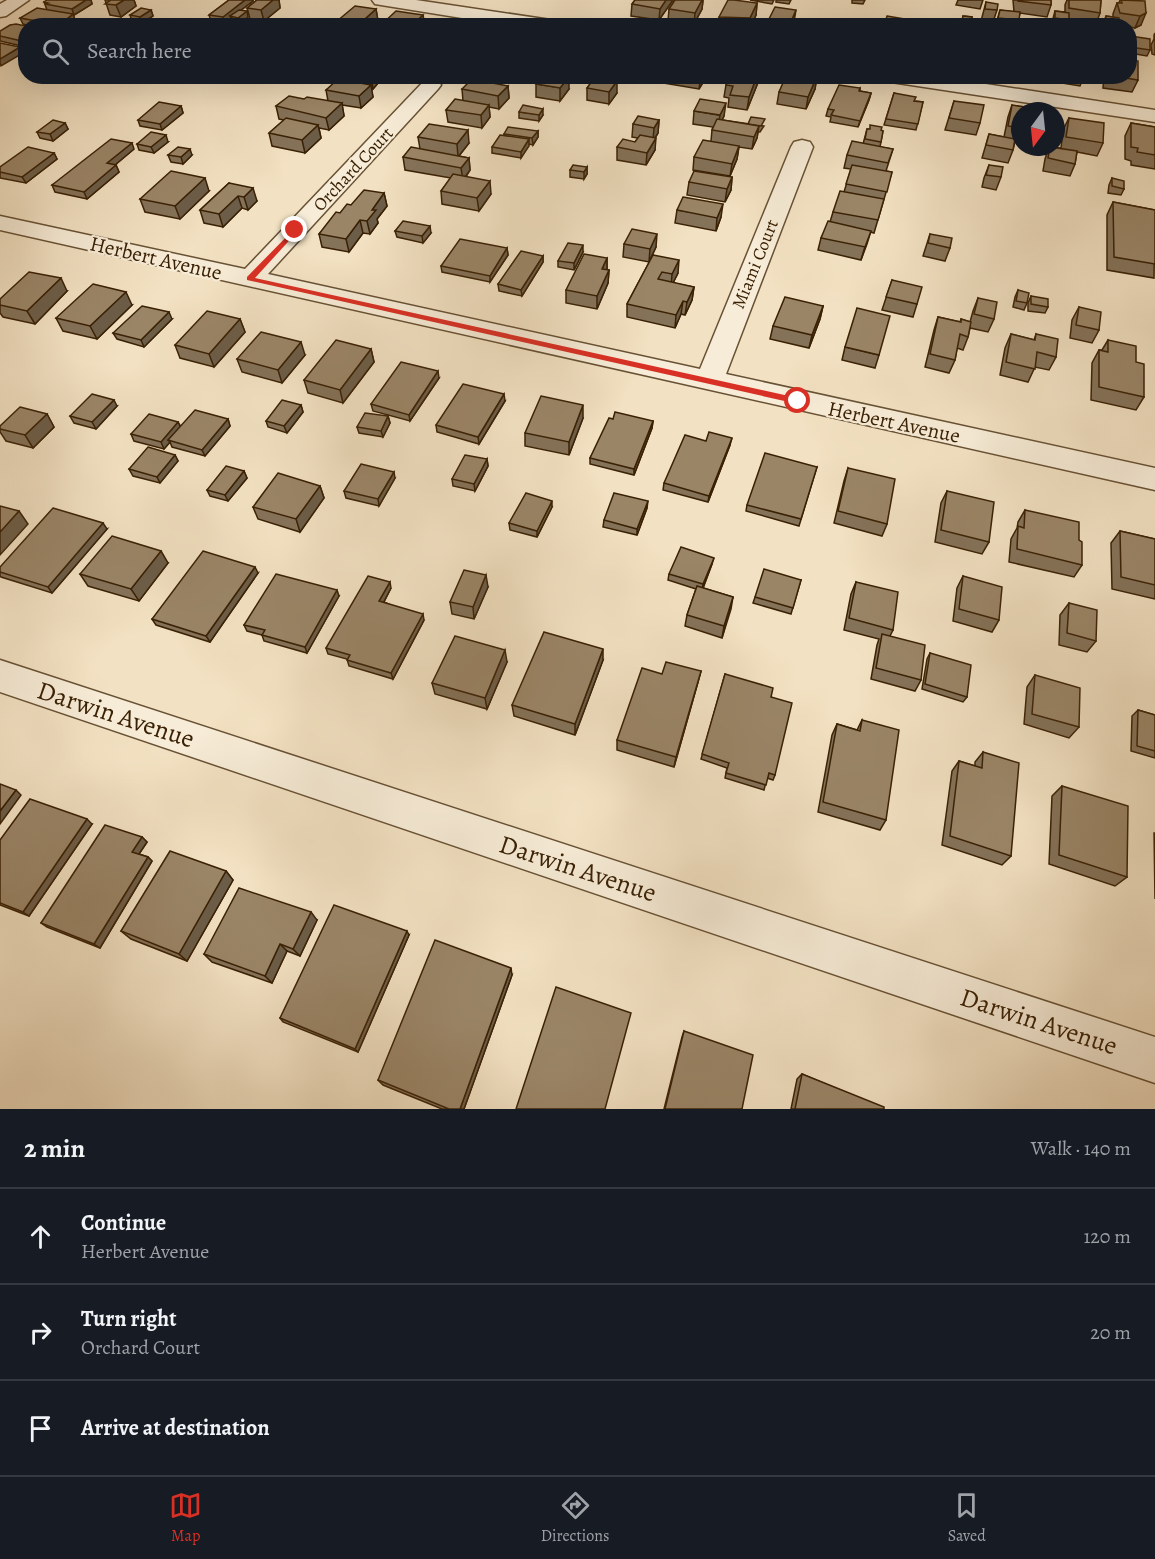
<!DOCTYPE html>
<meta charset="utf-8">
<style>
body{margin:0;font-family:Alegreya,serif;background:#242831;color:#f1f3f6}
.compass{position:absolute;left:1011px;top:102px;width:54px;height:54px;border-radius:50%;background:#171b24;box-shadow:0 6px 24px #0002;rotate:195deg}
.stop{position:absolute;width:18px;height:18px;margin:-14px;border:4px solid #d93025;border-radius:50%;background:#fff}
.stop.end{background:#d93025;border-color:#fff;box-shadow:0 2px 6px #0008}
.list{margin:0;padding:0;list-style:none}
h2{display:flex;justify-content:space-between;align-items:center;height:78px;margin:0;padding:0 24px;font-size:26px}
h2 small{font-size:20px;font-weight:400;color:#9ea1a6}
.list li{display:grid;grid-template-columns:39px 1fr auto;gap:18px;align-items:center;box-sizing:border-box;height:96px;padding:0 24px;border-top:2px solid #363941}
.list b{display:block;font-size:22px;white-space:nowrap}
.list p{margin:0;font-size:20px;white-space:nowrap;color:#9ea1a6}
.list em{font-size:20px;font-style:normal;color:#9ea1a6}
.icon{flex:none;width:33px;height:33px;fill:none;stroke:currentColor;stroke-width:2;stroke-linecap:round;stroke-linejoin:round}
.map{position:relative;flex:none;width:1155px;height:1109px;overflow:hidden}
.search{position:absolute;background:#171b24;box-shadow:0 6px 24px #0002;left:18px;right:18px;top:18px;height:66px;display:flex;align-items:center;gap:15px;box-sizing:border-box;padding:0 21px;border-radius:24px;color:#9ea1a6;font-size:22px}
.sheet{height:366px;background:#171b24}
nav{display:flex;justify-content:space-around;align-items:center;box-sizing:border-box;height:84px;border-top:2px solid #363941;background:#171b24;font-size:16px;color:#9ea1a6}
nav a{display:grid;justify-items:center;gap:3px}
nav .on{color:#d93025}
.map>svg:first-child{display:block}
</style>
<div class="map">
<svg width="1155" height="1109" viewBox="0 0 1155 1109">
<rect width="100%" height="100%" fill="#f2e1c2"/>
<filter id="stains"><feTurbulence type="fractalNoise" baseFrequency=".00333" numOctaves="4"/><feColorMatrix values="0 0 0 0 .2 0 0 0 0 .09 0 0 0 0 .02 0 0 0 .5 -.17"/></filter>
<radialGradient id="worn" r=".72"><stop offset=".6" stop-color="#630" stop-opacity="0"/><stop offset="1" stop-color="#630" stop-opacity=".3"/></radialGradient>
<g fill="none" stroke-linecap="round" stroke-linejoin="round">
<defs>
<g id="street">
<polygon points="7,0 29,0 6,16 0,17 0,4"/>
<polygon points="372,0 416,0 551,20 558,22 560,26 512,26 381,5 375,4"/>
<polygon points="881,76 934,76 1155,110 1155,122 891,82 884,80"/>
<polygon points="431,79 438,81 441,85 438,89 268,274 700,369 791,147 794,142 802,140 810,142 813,147 726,374 1155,468 1155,490 0,230 0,216 245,269 424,81"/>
<polygon points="0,660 1155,1037 1155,1083 0,692"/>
</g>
</defs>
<use href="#street" stroke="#685134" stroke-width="3"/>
<use href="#street" fill="#f7ecd7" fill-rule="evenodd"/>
</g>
<g fill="#847259" stroke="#3a2105" stroke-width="1.5">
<polygon points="91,0 92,4 74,15 73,14 75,20 69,26 30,26 23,24 20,18 47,10 44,2"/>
<polygon points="105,0 134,0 136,6 121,17 110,15"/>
<polygon points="229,0 253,0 253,1 241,10 248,17 240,24 232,22 231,18 224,23 211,21 209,15"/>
<polygon points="257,0 279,0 280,8 264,21 250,19 247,8"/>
<polygon points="635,0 673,0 659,20 631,16 632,4"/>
<polygon points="675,0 703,0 702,9 694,24 668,21 669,9"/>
<polygon points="750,0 774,0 772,4"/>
<polygon points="776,0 791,0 789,4 776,2"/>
<polygon points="852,0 865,0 863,4 852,3"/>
<polygon points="958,0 983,0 980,9 956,5"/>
<polygon points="1013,0 1051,0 1051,5 1047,17 1020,13 1017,26 996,24 1000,10 1014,12"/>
<polygon points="1067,0 1101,0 1100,13 1096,24 1068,21 1066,26 1051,26 1055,11 1065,12 1065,5"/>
<polygon points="1120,0 1140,0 1141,25 1135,28 1130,27 1130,26 1102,26 1106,16 1113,17 1113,14 1117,3 1119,3"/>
<polygon points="986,2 997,10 993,22 981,21"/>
<polygon points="757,3 756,15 751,26 718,26 719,17"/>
<polygon points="376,9 378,21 373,26 337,26 336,22"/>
<polygon points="151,10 153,16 142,23 132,21 130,15"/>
<polygon points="963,16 972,17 970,26 961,26"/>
<polygon points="794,22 792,26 767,26 767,23"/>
<polygon points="26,26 26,47 0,41 0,31"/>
<polygon points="1155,33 1155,55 1152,54 1151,45 1154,39 1154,35"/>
<polygon points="1130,36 1150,50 1147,56 1130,53"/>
<polygon points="344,76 384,76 373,89 371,88 373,97 361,108 342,105 344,116 329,130 319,128 321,138 305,153 272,146 269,133 284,120 279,119 276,106 304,99 328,101 326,90 344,80"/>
<polygon points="583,76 598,76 597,77 617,93 609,104 587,100 587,88 594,79"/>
<polygon points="625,76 653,76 651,81"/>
<polygon points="664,76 707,76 699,89 664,83"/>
<polygon points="817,76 815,89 806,109 777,104 779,92"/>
<polygon points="1020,76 1033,76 1033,78"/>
<polygon points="1050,76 1084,76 1080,86 1049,81"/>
<polygon points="1104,76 1130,76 1138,80 1132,92 1103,88"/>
<polygon points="759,80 747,110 728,107 729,98 724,97 726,85"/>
<polygon points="536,84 569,89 560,101 536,97"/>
<polygon points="508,86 509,98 499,109 489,107 490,117 482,128 448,122 446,110 463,101 462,89"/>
<polygon points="860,88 860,91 871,93 869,100 858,127 830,122 831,117 826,116 828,109"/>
<polygon points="894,93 914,101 923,102 916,130 884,125"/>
<polygon points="954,101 980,123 976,135 945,130"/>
<polygon points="1012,105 1020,111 1020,142 1015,141 1013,150 1008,163 982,158 989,134 1004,137 1008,117"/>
<polygon points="181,106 183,113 162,130 140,126 138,120"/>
<polygon points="694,111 724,116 722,120 764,126 760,132 758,132 757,138 752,149 739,147 737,159 730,176 693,170 694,157 711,141 712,130 713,127 693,124"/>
<polygon points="519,112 543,115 539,121 519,118"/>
<polygon points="1069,118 1103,143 1097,156 1077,152 1075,164 1070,176 1043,171 1045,159 1049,147 1061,148 1063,130"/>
<polygon points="659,120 658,133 655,138 655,150 646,165 617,160 617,147 635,142 638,138 632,137 633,124"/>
<polygon points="65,123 68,129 53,141 40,138 37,132"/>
<polygon points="1131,123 1155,127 1155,169 1131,165 1131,161 1125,159 1125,136"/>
<polygon points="867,129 883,131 880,147 893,149 886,171 892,172 874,233 870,232 861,260 818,250 821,238 830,222 833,212 844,192 851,169 844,168 847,155 863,144"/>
<polygon points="538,131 538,137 533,145 529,144 521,158 492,153 492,147 504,135 504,134"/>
<polygon points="418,137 469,143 459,156 469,158 470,170 466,177 491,194 479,211 442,204 441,191 451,178 405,170 403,157 420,149"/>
<polygon points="168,142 154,153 139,150 137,144"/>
<polygon points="134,149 115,165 116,165 119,172 87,199 55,192 52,185"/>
<polygon points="54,153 57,159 26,183 0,178 0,167"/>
<polygon points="168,155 192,155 183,164 171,162"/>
<polygon points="989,165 1001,177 996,190 982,187 984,178"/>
<polygon points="587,167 587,174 584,179 570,177 570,170"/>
<polygon points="732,177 731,190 725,202 687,195 689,182"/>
<polygon points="1112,178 1124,189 1121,195 1108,193 1109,185"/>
<polygon points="229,183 257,201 248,210 242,208 223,227 204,223 200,210"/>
<polygon points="209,191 180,219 145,212 140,199"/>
<polygon points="384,193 387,206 377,219 378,223 370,234 363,233 349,252 322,247 319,234 340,213 351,205"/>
<polygon points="1113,202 1155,210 1154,278 1107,270 1107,215"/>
<polygon points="677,210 721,217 716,231 675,223"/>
<polygon points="395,231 431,233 423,243 397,237"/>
<polygon points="930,234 950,248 945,261 923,256"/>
<polygon points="624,244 656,247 649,262 623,257"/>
<polygon points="507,248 508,255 490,282 442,272 441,266"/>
<polygon points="583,252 574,270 558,267 558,261"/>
<polygon points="653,255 678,273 673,283 694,287 692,300 685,315 681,314 675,328 627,317 627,304"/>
<polygon points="543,256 543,262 522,296 499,291 498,284"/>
<polygon points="607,258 607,270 609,270 608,283 597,309 566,303 566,290"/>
<polygon points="892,280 917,304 913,317 882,310"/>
<polygon points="1018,290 1027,303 1024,310 1013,307 1015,297"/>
<polygon points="67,291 35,324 3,317 0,313 0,299"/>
<polygon points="1031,296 1048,307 1045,313 1028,311 1028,303"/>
<polygon points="978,298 994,319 988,332 970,328 968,337 963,350 957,348 955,360 949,373 925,367 934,330 938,317 960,322 961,319 970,322 973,311"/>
<polygon points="132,305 97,339 63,331 56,318"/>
<polygon points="823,306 820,319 809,348 770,339 773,326"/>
<polygon points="1079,307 1099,330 1092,343 1070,338 1072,320"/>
<polygon points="172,319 144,347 117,339 113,333"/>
<polygon points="240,319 245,332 214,367 180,358 175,345"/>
<polygon points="1011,334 1034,340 1036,334 1056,357 1049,370 1035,367 1028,382 1000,375 1005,348"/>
<polygon points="1108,340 1144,397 1136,410 1091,400 1092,363 1099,350 1102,350"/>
<polygon points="845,347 879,355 875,368 842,360"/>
<polygon points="371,349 374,362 343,403 308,393 304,380"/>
<polygon points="305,355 282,383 242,372 237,359"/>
<polygon points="439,378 410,421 373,411 371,404"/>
<polygon points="505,401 479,444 437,432 436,425"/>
<polygon points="301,405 303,412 287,433 268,427 266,421"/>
<polygon points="117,406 96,429 74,423 70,416"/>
<polygon points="47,414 54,427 33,448 6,441 0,432 0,426"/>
<polygon points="388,416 390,423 383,437 359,433 357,427"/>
<polygon points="583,418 569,455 525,446 525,433"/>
<polygon points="228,419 230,426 205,456 172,447 170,442 164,449 134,441 131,434 178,422 181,427"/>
<polygon points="613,419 653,421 652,428 634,475 590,464 590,458"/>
<polygon points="706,441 730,445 708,502 663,490 664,483"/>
<polygon points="175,455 178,461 160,483 133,476 129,469"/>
<polygon points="487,459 488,466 475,491 453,486 452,479"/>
<polygon points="817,467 799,526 746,511 747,505"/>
<polygon points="848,468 887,524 882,536 834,523 844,481"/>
<polygon points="244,471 247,478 228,501 210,496 207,490"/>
<polygon points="395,478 379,506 346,498 344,491"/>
<polygon points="320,486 324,498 300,532 258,519 253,507"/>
<polygon points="947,491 989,542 982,554 935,542 941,503"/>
<polygon points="552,507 537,537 510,530 509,523"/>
<polygon points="647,508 637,535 603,527 604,520"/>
<polygon points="1025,510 1082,565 1074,577 1009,562 1011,539 1017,528 1018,522"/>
<polygon points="107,529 52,593 1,577 0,576 0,567"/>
<polygon points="1120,531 1155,539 1155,599 1112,589 1111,543"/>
<polygon points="168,563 139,601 88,586 80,574"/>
<polygon points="712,564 703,588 733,597 722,638 685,626 687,615 696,589 668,580 669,574"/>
<polygon points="258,573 210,642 156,625 152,619"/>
<polygon points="963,576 999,620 992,632 953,621 957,588"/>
<polygon points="801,580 791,614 753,603 755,597"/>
<polygon points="856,582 893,630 890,636 921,680 915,691 871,679 877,645 879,639 844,630 851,594"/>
<polygon points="488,587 474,619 452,614 450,602"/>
<polygon points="391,588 384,602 424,620 393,679 349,666 347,659 328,654 326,648"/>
<polygon points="339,596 307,653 264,641 262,635 247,631 244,625"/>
<polygon points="1069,603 1096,641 1087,652 1059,645 1060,615"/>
<polygon points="930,653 967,697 963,702 922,689 927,659"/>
<polygon points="603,660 575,735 514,716 512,705"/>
<polygon points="507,662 487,709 435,694 432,683"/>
<polygon points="701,671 698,682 674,767 617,750 617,740 662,674"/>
<polygon points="725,674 771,697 775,775 773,780 767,778 764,790 725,778 727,768 701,759"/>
<polygon points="1035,675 1079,727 1069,738 1024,724 1027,687"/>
<polygon points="1138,710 1155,715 1155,758 1131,751 1132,716"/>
<polygon points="862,720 886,820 880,830 818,812 832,735 837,724 857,730"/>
<polygon points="983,752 1011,856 1002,865 942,845 952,771 959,761 975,766 975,762"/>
<polygon points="1062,786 1127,877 1115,886 1049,864 1052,796"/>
<polygon points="92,824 29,916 0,905 0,840"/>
<polygon points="1154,833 1155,833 1155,899"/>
<polygon points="142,837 147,842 139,854 148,857 152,861 100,948 47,927 41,923"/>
<polygon points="226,871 233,880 187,961 131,939 121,931"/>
<polygon points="317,920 300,956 287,951 272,983 212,962 204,954"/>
<polygon points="409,935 358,1052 283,1022 280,1018"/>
<polygon points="512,975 464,1109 442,1109 383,1085 378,1080"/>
<polygon points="684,1031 742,1109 664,1109 682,1037"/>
<polygon points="802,1074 884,1109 791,1109 797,1079"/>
</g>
<g fill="#6c5d48" stroke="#3a2105" stroke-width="1.5">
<polygon points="86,0 91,0 92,4 74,15 72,9"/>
<polygon points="124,0 134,0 136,6 121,17 116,5"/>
<polygon points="245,0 253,0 253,1 232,17 230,16 231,18 224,23 223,17"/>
<polygon points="273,0 279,0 280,8 264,21 261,10"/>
<polygon points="666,0 673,0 659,20 660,9"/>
<polygon points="702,0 703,0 702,9 694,24 695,13"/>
<polygon points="757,3 756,15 751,26 749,26 750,18"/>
<polygon points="376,9 378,21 373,26 358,26"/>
<polygon points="151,10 153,16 142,23 140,17"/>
<polygon points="796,10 794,22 792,26 789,26"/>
<polygon points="247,11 248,17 240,24 238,18"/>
<polygon points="1146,13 1141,25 1135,28 1140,16"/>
<polygon points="73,14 75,20 69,26 60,26"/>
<polygon points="423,15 425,26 411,26"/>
<polygon points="20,47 23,53 1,66 0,63 0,59"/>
<polygon points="371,76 384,76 373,89"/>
<polygon points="701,76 707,76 699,89"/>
<polygon points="757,76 760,76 759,80 747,110 749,97"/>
<polygon points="817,76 815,89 806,109 808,97"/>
<polygon points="569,77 569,89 560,101 560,88"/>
<polygon points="617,81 617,93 609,104 609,92"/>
<polygon points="371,85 373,97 361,108 359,96"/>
<polygon points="508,86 509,98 499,109 498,96"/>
<polygon points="871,93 869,100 858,127 860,121"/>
<polygon points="342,103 344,116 329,130 326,118"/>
<polygon points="726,103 724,116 718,128 720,115"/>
<polygon points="489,105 490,117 482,128 481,115"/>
<polygon points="181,106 183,113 162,130 160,124"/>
<polygon points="543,109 543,115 539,121 539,115"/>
<polygon points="659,120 658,133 653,141 654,128"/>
<polygon points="65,123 68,129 53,141 50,134"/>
<polygon points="318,125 321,138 305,153 302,140"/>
<polygon points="759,126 757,138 752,149 754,137"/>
<polygon points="468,130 469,143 458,157 457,144"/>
<polygon points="538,131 538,137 533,145 532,138"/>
<polygon points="166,135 168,142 154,153 151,147"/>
<polygon points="656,138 655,150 646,165 647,153"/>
<polygon points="529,139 529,146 521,158 521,152"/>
<polygon points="132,143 134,149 109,170 107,163"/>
<polygon points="739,146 737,159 730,176 732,164"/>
<polygon points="190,149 192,155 183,164 181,157"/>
<polygon points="54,153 57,159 26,183 22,177"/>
<polygon points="469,158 470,170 463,180 461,168"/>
<polygon points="116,165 119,172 87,199 84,192"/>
<polygon points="587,167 587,174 584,179 584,172"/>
<polygon points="732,177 731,190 725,202 727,189"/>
<polygon points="205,178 209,191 180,219 175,206"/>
<polygon points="490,181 491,194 479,211 477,198"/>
<polygon points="253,188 257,201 248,210 244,197"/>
<polygon points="384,193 387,206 377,219 378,223 370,234 367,221 372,210"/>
<polygon points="238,196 242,208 223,227 219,214"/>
<polygon points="723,204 721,217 716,231 717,218"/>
<polygon points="360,220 363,233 349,252 346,239"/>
<polygon points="430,226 431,233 423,243 422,236"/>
<polygon points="871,231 867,244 861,260 865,247"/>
<polygon points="657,234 656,247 649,262 650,249"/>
<polygon points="583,245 583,252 574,270 574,263"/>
<polygon points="507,248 508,255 490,282 490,276"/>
<polygon points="543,256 543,262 522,296 521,290"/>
<polygon points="607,258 607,271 602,269"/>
<polygon points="679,260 678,273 671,287 672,274"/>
<polygon points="609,270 608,283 597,309 597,296"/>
<polygon points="61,278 67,291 35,324 27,311"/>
<polygon points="694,287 692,300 685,315 687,302"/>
<polygon points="126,292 132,305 97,339 90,326"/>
<polygon points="683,301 681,314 675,328 676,315"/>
<polygon points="823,306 820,319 809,348 812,335"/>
<polygon points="169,312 172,319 144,347 141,340"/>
<polygon points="240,319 245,332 214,367 209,354"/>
<polygon points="301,342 305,355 282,383 278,370"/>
<polygon points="371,349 374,362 343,403 340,390"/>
<polygon points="438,371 439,378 410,421 409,415"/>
<polygon points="504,394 505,401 479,444 478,437"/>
<polygon points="114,400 117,406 96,429 92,422"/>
<polygon points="301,405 303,412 287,433 284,426"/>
<polygon points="583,405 583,418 569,455 569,442"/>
<polygon points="47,414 54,427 33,448 25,435"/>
<polygon points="388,416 390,423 383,437 381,431"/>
<polygon points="228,419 230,426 205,456 202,450"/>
<polygon points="653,421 652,428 634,475 634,469"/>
<polygon points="178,422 181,428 168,440 170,442 164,449 161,442"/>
<polygon points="732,438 730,445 708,502 709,496"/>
<polygon points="175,455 178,461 160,483 157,477"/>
<polygon points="487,459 488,466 475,491 474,484"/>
<polygon points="244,471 247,478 228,501 225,495"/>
<polygon points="394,472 395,478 379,506 378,499"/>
<polygon points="320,486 324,498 300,532 296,519"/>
<polygon points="552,501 552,507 537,537 537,531"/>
<polygon points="648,501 647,508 637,535 637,529"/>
<polygon points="19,511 28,524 0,555 0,532"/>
<polygon points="103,523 107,529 52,593 48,587"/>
<polygon points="161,551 168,563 139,601 131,589"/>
<polygon points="714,558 712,564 702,591 703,584"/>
<polygon points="255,567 258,573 210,642 206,636"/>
<polygon points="486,575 488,587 474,619 473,607"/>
<polygon points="390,582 391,588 381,607 379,601"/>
<polygon points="337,590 339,596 307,653 305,647"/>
<polygon points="733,597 731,609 722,638 724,626"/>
<polygon points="423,614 424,620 393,679 391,673"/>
<polygon points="603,649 603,660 575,735 575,724"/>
<polygon points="505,650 507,662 487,709 485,698"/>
<polygon points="701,671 698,682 674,767 676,757"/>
<polygon points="16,790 21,795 0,824 0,811"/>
<polygon points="87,819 92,824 29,916 23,912"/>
<polygon points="142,837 147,842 137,857 132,852"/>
<polygon points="148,857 152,861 100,948 94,944"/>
<polygon points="226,871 233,880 187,961 179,954"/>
<polygon points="311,912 317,920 300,956 293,949"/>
<polygon points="407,931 409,935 358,1052 355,1049"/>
<polygon points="280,944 287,951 272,983 265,976"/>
<polygon points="511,968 512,975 464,1109 460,1109"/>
</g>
<g fill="#9a8567" stroke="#3a2105" stroke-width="1.5">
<polygon points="47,0 86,0 72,9 45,4 48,3 44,2"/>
<polygon points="111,0 124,0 116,5 105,4"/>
<polygon points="229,0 245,0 223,17 209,15"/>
<polygon points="257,0 273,0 261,10 247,8"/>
<polygon points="635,0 666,0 660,9 632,4"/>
<polygon points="675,0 702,0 695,13 669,9"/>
<polygon points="728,0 734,0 757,3 750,18 719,17"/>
<polygon points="1018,0 1051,0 1051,5 1018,1"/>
<polygon points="1069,0 1101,0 1100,13 1069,8"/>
<polygon points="1121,0 1145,1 1146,13 1140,16 1120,13 1117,3 1122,3"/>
<polygon points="986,2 998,4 997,10 985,9"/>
<polygon points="355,6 376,9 358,25 336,22"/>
<polygon points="775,7 796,10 789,26 767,23"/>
<polygon points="37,8 73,14 59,25 20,18"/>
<polygon points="141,8 151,10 140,17 130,15"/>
<polygon points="239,10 247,11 238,18 230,16"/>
<polygon points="1000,10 1020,12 1019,20 998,18"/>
<polygon points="396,11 423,15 411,26 380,26"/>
<polygon points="1055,11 1069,13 1069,20 1055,18"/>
<polygon points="887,16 917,21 916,26 884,26"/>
<polygon points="963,16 972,17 971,22 962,21"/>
<polygon points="1106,16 1119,18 1119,26 1106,25"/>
<polygon points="193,19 210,22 205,26 184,26"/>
<polygon points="849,19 869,22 867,26 846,26"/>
<polygon points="820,20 834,22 832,26 796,26 798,22 817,23"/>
<polygon points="16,24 26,26 26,42 0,36 0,31 10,25"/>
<polygon points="1130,36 1150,39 1150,50 1130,47"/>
<polygon points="0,43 20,47 0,59"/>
<polygon points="1130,59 1138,61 1138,80 1114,76 1130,76"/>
<polygon points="542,76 566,76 569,77 560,88 536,84"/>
<polygon points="730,76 757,76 749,97 730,95 733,86 726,85"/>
<polygon points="786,76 817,76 808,97 779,92"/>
<polygon points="595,77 617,81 609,92 587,88"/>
<polygon points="338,79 371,85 359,96 326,90"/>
<polygon points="472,79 508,86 498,96 462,89"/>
<polygon points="839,85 860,88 859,91 871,93 860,121 831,115 834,110 828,109"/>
<polygon points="894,93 916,97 914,101 923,102 918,124 886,119"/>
<polygon points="289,96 304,99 307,97 342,103 326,118 276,106"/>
<polygon points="455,99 489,105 481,115 446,110"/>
<polygon points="700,99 726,103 720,115 694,111"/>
<polygon points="954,101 984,105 980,123 949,118"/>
<polygon points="159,102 181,106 160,124 138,120"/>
<polygon points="523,105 543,109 539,115 519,112"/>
<polygon points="1012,105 1044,110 1044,111 1020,111 1020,128 1008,126"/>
<polygon points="638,116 659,120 654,128 633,124"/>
<polygon points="751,117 765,119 761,126 748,124"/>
<polygon points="286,118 318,125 302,140 269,133"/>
<polygon points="1069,118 1104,123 1103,143 1066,137"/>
<polygon points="717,119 759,126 754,137 712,130"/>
<polygon points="53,120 65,123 50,134 37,132"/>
<polygon points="1131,123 1155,127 1155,155 1137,152 1138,148 1131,147"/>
<polygon points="429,124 468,130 457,144 418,137"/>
<polygon points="870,125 882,127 881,130 883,131 881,142 865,139 867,129 870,129"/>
<polygon points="508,127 538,131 532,138 504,134"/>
<polygon points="151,132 166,135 151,147 137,144"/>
<polygon points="989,134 1015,139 1013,150 986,145"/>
<polygon points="500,135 529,139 521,152 492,147"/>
<polygon points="640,135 656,138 647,153 617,147 623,139 635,142"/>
<polygon points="111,139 132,143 107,163 116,165 84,192 52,185"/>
<polygon points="703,140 739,146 732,164 694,157"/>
<polygon points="852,141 893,149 888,163 847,155"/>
<polygon points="28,147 54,153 22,177 0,172 0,167"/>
<polygon points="178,147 190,149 181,157 168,155"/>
<polygon points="411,147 469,158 461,168 403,157"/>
<polygon points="1050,147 1077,151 1075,164 1048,158"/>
<polygon points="573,165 587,167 584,172 570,170"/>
<polygon points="852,165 892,172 887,192 846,184"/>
<polygon points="989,165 1003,167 1001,177 986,175"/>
<polygon points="171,171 205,178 175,206 140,199"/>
<polygon points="694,171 732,177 727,189 689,182"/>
<polygon points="453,174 490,181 477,198 441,191"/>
<polygon points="1112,178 1124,181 1124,189 1112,186"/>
<polygon points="229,183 253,188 244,197 238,196 219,214 200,210"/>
<polygon points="364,190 384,193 372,210 376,210 367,221 360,220 346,239 319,234 336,212 340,213 347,204 351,205"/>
<polygon points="840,191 884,199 878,220 833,212"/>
<polygon points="683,197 723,204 717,218 677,210"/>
<polygon points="1113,202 1155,210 1155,264 1114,257"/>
<polygon points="403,221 430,226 422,236 395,231"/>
<polygon points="828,221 871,231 865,247 821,238"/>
<polygon points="632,229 657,234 650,249 624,244"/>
<polygon points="930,234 952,238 950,248 928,243"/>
<polygon points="460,239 507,248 490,276 441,266"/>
<polygon points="568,243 583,245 574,263 558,261"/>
<polygon points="521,251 543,256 521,290 498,284"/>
<polygon points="584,254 607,258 602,269 609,270 597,296 566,290"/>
<polygon points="653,255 679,260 672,274 662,272 658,279 694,287 687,302 683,301 676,315 627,304"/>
<polygon points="29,272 61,278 27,311 0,305 0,299"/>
<polygon points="892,280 922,287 917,304 886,297"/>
<polygon points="93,284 126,292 90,326 56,318"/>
<polygon points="1018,290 1029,293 1027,303 1016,301"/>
<polygon points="1031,296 1048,299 1048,307 1031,304"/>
<polygon points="785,297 823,306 812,335 773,326"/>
<polygon points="978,298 997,302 994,319 974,314"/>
<polygon points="142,306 169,312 141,340 113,333"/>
<polygon points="1079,307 1101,312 1099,330 1076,325"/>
<polygon points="857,308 890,316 879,355 845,347"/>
<polygon points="207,311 240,319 209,354 175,345"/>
<polygon points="938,317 961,322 961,319 971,322 968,337 960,334 955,360 930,354"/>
<polygon points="261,332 301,342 278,370 237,359"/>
<polygon points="1011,334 1035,340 1036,334 1058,339 1056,357 1037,352 1035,369 1006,362"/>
<polygon points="336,340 371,349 340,390 304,380"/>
<polygon points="1108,340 1136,346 1136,362 1144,364 1144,397 1099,387 1099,350 1108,352"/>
<polygon points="401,362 438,371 409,415 371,404"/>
<polygon points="463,384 504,394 478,437 436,425"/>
<polygon points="92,394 114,400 92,422 70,416"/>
<polygon points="541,396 583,405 569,442 525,433"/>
<polygon points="282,400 301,405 284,426 266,421"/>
<polygon points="20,407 47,414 25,435 0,429 0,426"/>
<polygon points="195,410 228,419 202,450 168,440"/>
<polygon points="615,412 653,421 634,469 590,458 609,418 613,419"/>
<polygon points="365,413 388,416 381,431 357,427"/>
<polygon points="149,414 178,422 161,442 131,434"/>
<polygon points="709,432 732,438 709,496 664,483 685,435 706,441"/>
<polygon points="148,447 175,455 157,477 129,469"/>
<polygon points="765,453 817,467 801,519 747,505"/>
<polygon points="465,455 487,459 474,484 452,479"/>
<polygon points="361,464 394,472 378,499 344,491"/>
<polygon points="226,466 244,471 225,495 207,490"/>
<polygon points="848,468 895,479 887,524 838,511"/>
<polygon points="278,473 320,486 296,519 253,507"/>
<polygon points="947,491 994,502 989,542 941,530"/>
<polygon points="526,493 552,501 537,531 509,523"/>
<polygon points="614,493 648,501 637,529 604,520"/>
<polygon points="0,506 19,511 0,532"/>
<polygon points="53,508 103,523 48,587 0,572 0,567"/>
<polygon points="1025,510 1079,522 1079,540 1082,542 1082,565 1017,549 1018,526 1024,528"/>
<polygon points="1120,531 1155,539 1155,585 1121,577"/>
<polygon points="112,536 161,551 131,589 80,574"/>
<polygon points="681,547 714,558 703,584 669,574"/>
<polygon points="203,551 255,567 206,636 152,619"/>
<polygon points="764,569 801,580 793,608 755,597"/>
<polygon points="464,570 486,575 473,607 450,602"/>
<polygon points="276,574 337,590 305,647 262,635 265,630 244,625"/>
<polygon points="368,576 390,582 379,601 423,614 391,673 347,660 350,655 326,648"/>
<polygon points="963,576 1002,587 999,620 959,609"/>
<polygon points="856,582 898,592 893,630 849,618"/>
<polygon points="697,586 733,597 724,626 687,615"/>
<polygon points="1069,603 1097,610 1096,641 1067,633"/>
<polygon points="544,632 603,649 575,724 512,705"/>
<polygon points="882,634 925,645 921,680 876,668"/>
<polygon points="455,636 505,650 485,698 432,683"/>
<polygon points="930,653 971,665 967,697 925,684"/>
<polygon points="666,662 701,671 676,757 617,740 642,668 662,674"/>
<polygon points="725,674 773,688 771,697 792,703 775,775 769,773 766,785 726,773 729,763 702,754"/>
<polygon points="1035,675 1080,688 1079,727 1032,714"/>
<polygon points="1138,710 1155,715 1155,751 1137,746"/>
<polygon points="862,720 899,730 886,820 823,802 837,724 860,731"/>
<polygon points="983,752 1019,763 1011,856 950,836 959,761 982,768"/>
<polygon points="0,784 16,790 0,811"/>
<polygon points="1062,786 1128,806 1127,877 1059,855"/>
<polygon points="30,799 87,819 23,912 0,903 0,840"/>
<polygon points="105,825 142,837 132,852 148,857 94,944 41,923"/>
<polygon points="170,851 226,871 179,954 121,931"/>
<polygon points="239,888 311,912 293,949 280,944 265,976 204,954"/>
<polygon points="334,905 407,931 355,1049 280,1018"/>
<polygon points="435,940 511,968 460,1109 449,1109 378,1080"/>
<polygon points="556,987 631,1013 605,1109 516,1109"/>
<polygon points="684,1031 753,1055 742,1109 665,1109"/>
<polygon points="802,1074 884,1107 884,1109 795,1109"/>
</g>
<polygon fill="#d93025" points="295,228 297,232 255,278 798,398 802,401 798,404 247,280 247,277"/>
<g text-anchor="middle" stroke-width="4.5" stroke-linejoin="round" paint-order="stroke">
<g font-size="18" fill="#3a2105" stroke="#f7ecd7">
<text transform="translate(353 169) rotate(-47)" y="6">Orchard Court</text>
<text transform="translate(755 264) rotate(-68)" y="6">Miami Court</text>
</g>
<g font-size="21" fill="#3a2105" stroke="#f7ecd7">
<text transform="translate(156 258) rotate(13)" y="7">Herbert Avenue</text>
<text transform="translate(894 422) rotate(12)" y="7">Herbert Avenue</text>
</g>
<g font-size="26" fill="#3a2105" stroke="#f7ecd7">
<text transform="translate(116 714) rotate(18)" y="9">Darwin Avenue</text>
<text transform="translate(578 868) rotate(18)" y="9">Darwin Avenue</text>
<text transform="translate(1039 1021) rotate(18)" y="9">Darwin Avenue</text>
</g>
</g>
<rect width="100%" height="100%" filter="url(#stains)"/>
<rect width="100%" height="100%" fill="url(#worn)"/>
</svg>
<svg class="compass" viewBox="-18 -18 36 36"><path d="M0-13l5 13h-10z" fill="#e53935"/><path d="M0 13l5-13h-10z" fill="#9ea1a6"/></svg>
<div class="stop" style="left:798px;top:401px"></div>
<div class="stop end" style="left:295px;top:230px"></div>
<div class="search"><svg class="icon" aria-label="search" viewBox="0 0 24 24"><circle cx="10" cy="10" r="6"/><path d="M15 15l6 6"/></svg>Search here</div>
</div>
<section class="sheet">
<h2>2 min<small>Walk · 140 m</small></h2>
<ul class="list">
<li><svg class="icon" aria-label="ahead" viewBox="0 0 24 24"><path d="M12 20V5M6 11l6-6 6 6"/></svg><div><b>Continue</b><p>Herbert Avenue</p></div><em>120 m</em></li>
<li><svg class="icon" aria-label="right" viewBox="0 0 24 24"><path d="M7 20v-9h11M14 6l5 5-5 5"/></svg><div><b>Turn right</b><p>Orchard Court</p></div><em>20 m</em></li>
<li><svg class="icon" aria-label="arrive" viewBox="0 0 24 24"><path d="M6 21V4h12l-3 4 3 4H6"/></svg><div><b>Arrive at destination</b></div></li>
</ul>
</section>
<nav>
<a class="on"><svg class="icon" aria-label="map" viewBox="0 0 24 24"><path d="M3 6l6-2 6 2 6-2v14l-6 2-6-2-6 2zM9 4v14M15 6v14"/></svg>Map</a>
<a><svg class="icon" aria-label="directions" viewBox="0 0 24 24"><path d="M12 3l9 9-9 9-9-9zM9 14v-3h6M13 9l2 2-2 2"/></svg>Directions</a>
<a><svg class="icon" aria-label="saved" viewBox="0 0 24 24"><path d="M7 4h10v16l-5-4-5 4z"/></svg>Saved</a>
</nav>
